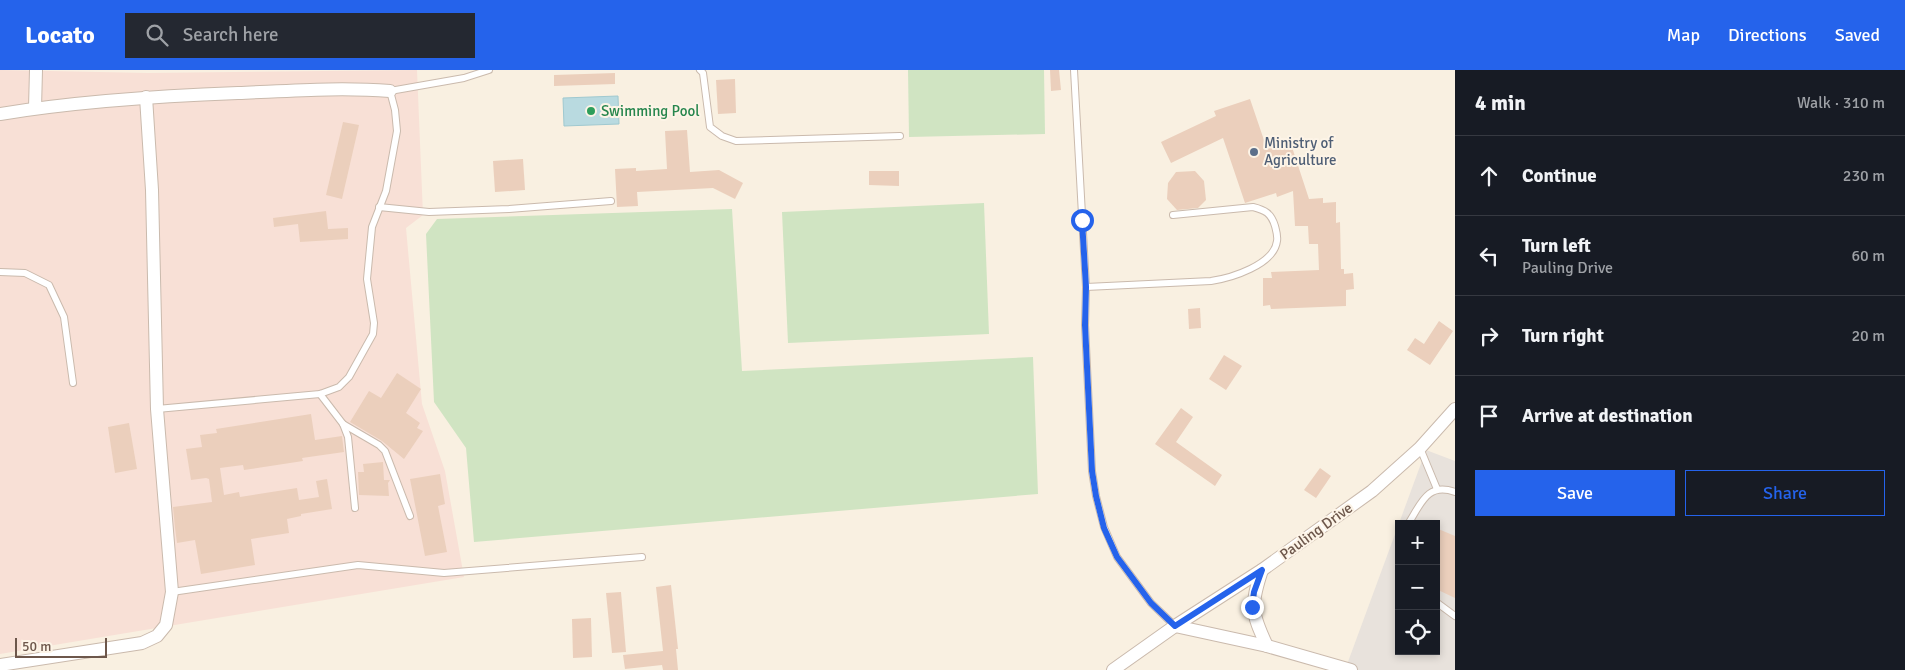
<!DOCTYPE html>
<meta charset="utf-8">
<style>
body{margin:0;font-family:Signika,sans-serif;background:#242831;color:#f1f3f6}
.controls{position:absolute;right:15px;bottom:15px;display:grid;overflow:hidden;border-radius:0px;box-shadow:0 2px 8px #0003}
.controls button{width:45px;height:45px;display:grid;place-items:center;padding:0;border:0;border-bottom:1px solid #363941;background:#171b24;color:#f1f3f6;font:25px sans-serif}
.scale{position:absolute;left:15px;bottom:12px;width:92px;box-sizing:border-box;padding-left:5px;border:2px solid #6d574b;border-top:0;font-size:14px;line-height:18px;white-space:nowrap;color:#6d574b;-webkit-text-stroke:4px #fdf4e7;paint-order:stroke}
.stop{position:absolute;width:15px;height:15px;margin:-11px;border:4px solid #2563eb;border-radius:50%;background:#fff}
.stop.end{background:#2563eb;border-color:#fff;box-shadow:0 1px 5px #0008}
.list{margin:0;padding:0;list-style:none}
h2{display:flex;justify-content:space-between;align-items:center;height:65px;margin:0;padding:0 20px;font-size:21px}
h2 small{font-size:16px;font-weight:400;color:#9ea1a6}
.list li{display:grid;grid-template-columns:32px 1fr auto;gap:15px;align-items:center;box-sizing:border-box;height:80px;padding:0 20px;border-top:1px solid #363941}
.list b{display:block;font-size:19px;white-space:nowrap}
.list p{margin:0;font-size:16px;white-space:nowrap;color:#9ea1a6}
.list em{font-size:16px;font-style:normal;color:#9ea1a6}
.actions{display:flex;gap:10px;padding:15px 20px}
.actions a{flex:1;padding:11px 0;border:1px solid #2563eb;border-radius:0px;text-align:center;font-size:18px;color:#2563eb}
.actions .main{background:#2563eb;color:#fff}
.icon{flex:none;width:28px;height:28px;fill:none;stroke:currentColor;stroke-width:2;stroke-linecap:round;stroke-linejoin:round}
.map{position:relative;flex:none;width:1455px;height:600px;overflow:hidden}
header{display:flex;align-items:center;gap:30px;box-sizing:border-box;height:70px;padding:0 25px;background:#2563eb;color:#fff}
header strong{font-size:24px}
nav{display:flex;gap:28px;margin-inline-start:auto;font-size:18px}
.search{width:350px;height:45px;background:#242831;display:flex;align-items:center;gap:12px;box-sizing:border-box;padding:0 18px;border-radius:0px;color:#9ea1a6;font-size:19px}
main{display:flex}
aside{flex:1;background:#171b24}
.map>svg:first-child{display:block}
</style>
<header>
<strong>Locato</strong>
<div class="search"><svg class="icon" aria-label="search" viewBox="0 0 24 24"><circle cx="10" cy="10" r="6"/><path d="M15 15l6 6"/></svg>Search here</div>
<nav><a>Map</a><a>Directions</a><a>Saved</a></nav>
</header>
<main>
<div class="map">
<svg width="1455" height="600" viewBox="0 0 1455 600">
<rect width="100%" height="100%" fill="#f9f0e1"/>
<polygon fill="#f8e0d6" points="0,0 148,3 417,0 423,145 406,158 422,334 445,401 464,507 0,584"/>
<path fill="#e8e2dc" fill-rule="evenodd" d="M1426,380L1455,391V600H1345ZM1399,454H1436V581H1399Z"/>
<g fill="#d0e4c2">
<polygon points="908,0 1044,0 1045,64 909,67"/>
<polygon points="984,133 989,264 788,273 782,142"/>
<polygon points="732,139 742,301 1033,287 1038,424 474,472 466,378 434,332 426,164 437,149"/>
</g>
<polygon fill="#b9dae0" stroke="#a0c9d0" points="618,26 619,54 564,56 563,28"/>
<g fill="#ebcfbc">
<polygon points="1050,0 1059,0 1061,20 1051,21"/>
<polygon points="615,3 615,14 554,16 554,5"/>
<polygon points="735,9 736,43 718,44 716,10"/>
<polygon points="1250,29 1266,76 1289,68 1309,129 1323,128 1323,133 1336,132 1336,153 1340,152 1341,199 1344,199 1344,204 1353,203 1354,219 1346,220 1346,236 1271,239 1270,235 1263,236 1263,208 1272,208 1271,202 1319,200 1318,174 1309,174 1308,156 1295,156 1293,121 1277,127 1276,123 1245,133 1223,68 1171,93 1161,72 1216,46 1214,41"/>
<polygon points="343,52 359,55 342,129 326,125"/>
<polygon points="687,60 690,102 719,100 743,113 735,129 713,118 637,122 638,136 617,137 615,99 636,98 636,101 667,99 665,61"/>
<polygon points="523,89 525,120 495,122 493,91"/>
<polygon points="869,101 899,101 899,116 869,115"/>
<polygon points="1195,101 1204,111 1206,130 1198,138 1177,140 1167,129 1168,113 1176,102"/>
<polygon points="326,141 328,159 348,158 348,169 300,172 298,154 274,157 273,148"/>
<polygon points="1200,238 1201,258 1189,259 1188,239"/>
<polygon points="1439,251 1453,261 1430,295 1407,280 1415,268 1424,274"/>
<polygon points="1224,285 1242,296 1226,320 1209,309"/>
<polygon points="397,303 421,319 406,343 420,353 417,358 423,361 404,389 382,371 350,352 369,321 381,328"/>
<polygon points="1181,338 1193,347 1176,372 1222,405 1215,416 1155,374"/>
<polygon points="311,344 315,370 342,366 344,382 302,388 303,391 244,400 243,395 220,398 224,425 239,422 240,427 297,418 299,430 319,427 316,411 327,409 332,439 301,444 301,446 287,449 289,463 251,469 255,495 201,504 195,470 177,473 175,458 173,437 212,432 209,409 206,408 191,410 186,379 202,377 200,365 217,363 216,359"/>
<polygon points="129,353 137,399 115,403 108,357"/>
<polygon points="383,392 384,410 390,410 388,413 389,426 359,425 358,402 364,402 363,394"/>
<polygon points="1320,398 1331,406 1316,428 1304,420"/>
<polygon points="440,404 445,434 438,436 447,482 425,486 410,409"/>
<polygon points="1436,458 1455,466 1455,528 1436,519"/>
<polygon points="671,515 678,579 676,579 678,600 663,600 662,595 625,599 623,585 663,581 656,517"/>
<polygon points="621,522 626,582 612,583 606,523"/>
<polygon points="591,548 592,587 573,588 572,549"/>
</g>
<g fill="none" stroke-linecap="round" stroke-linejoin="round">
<defs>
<g id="lane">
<polyline points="700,0 703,3 710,57 722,66 736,71 900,66"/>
<polyline points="1074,0 1086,217 1085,255 1092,401 1096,426 1104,457 1117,487 1151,533 1175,556"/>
<polyline points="379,137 429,142 509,139 611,131"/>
<polyline points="0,202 25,203 49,215 64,247 73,313"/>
<path d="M1086,217L1211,211C1231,208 1274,195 1277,171C1278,166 1276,160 1275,156C1271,143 1265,140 1253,137L1173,145"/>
<polyline points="320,324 343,354 348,367 355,438"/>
<polyline points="157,339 320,324 339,317 349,307 373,264 374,253 367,209 372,157 386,121 397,61 395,40 390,21 464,8 489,0"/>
<polyline points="343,354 379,375 385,381 410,446"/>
<polyline points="1420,378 1437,419"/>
<path d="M1408,454C1421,434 1427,412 1455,422"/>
<polyline points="172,522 358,495 444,503 642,487"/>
<polyline points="1436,532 1455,546"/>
</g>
<g id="street">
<polyline points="35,38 36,0"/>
<path d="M0,44C79,31 158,26 238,23C288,21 339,17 390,21"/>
<path d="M1262,500C1250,536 1251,542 1267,576"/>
<polyline points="1175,556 1267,576 1351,600"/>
<polyline points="0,595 142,573 157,566 166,555 172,522 157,339 152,120 146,27"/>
<polyline points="1113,600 1175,556 1262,500 1372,421 1420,378 1455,339"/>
</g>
</defs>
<use href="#lane" stroke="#cabaad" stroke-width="8"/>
<use href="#street" stroke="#cabaad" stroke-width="14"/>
<use href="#lane" stroke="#fff" stroke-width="6"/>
<use href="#street" stroke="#fff" stroke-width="12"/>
</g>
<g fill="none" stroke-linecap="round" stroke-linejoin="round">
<polyline stroke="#2563eb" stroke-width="6" points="1082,150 1086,217 1085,255 1092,401 1096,426 1104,458 1117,487 1151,533 1175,556 1262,500 1254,522 1252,537"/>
</g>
<circle fill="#2e9e5b" stroke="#fdf4e7" stroke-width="2" cx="591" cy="41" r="5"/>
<circle fill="#5c6f8a" stroke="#fdf4e7" stroke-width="2" cx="1254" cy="82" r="5"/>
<g text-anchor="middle" stroke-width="4" stroke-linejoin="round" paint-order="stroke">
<g font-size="15" fill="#27864d" stroke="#fdf4e7" text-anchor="start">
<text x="601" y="46">Swimming Pool</text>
</g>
<g font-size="15" fill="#4e5e75" stroke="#fdf4e7" text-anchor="start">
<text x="1264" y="78">Ministry of<tspan x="1264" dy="17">Agriculture</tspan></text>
</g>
<g font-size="15" fill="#6d574b" stroke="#fdf4e7">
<text transform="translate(1316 461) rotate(-36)" y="5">Pauling Drive</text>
</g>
</g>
</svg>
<div class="controls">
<button>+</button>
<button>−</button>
<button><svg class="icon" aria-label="locate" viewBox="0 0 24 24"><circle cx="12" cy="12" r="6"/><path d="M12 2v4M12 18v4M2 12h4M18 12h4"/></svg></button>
</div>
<div class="scale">50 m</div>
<div class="stop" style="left:1082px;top:150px"></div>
<div class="stop end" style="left:1252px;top:537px"></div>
</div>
<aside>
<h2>4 min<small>Walk · 310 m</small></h2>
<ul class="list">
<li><svg class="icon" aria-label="ahead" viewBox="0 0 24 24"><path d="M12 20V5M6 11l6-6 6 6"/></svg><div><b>Continue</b></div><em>230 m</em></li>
<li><svg class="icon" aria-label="left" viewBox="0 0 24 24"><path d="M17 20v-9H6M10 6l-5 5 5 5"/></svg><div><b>Turn left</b><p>Pauling Drive</p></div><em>60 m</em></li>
<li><svg class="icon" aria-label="right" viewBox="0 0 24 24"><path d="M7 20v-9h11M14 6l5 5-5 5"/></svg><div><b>Turn right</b></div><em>20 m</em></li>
<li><svg class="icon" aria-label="arrive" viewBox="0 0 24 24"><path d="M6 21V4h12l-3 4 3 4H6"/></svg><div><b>Arrive at destination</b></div></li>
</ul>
<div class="actions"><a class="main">Save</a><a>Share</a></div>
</aside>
</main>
